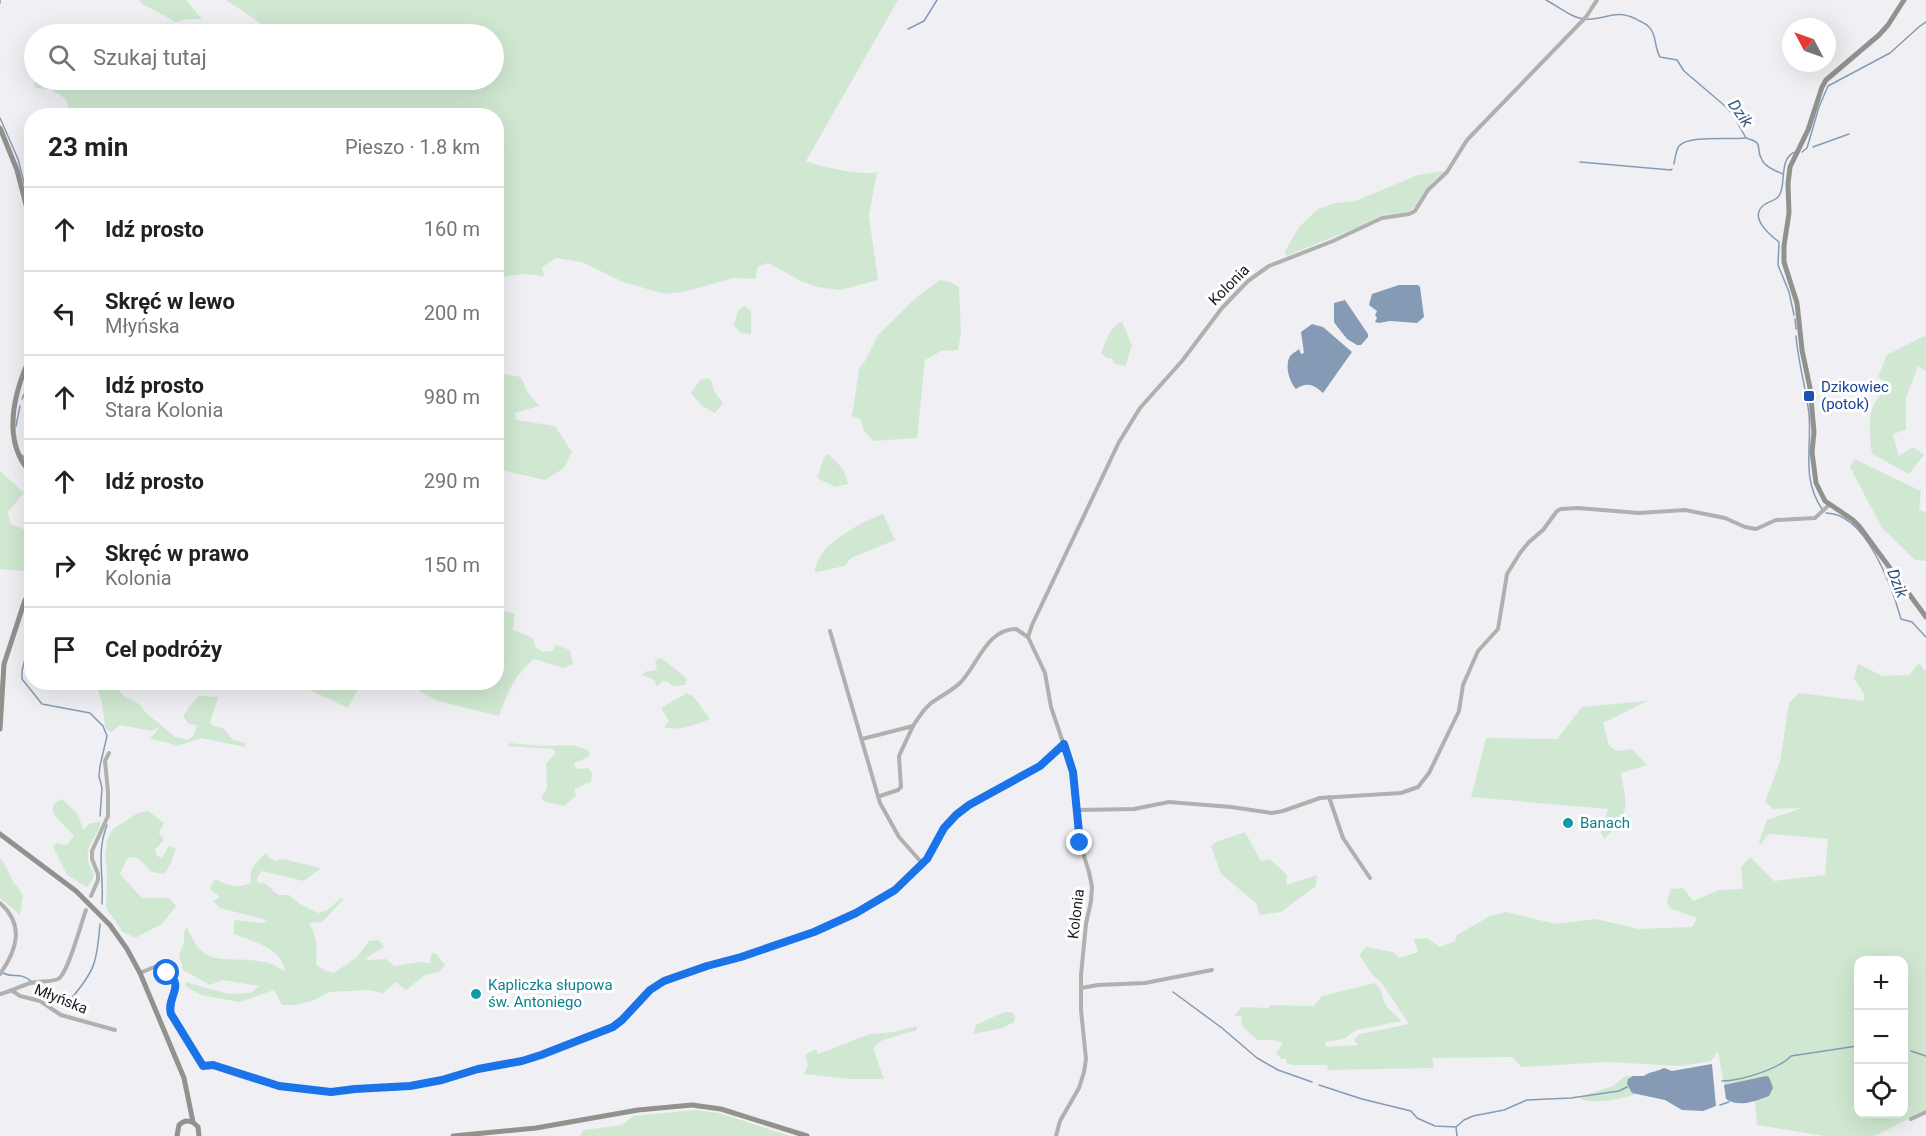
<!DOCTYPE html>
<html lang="pl">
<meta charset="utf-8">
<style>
body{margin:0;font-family:Roboto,sans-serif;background:#f2f2f2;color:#202124}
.controls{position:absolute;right:18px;bottom:18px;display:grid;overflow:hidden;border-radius:12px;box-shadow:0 6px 24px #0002}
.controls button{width:54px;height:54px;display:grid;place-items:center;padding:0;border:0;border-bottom:2px solid #e0e0e0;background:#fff;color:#202124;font:30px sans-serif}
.compass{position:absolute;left:1782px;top:18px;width:54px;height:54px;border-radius:50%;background:#fff;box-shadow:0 6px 24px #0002;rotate:311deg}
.stop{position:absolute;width:18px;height:18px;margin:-14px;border:4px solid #1a73e8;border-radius:50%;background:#fff}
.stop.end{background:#1a73e8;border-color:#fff;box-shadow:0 2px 6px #0008}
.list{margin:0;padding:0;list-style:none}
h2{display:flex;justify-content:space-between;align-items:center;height:78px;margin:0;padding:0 24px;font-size:26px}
h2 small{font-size:20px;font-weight:400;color:#757577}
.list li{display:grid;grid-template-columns:39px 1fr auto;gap:18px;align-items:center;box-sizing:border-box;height:84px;padding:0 24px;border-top:2px solid #e0e0e0}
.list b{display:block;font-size:22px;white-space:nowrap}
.list p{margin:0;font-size:20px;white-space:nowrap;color:#757577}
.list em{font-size:20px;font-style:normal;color:#757577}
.icon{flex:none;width:33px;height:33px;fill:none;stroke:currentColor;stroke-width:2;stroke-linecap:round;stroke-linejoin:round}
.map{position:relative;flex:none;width:1926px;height:1136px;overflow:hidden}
.search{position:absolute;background:#fff;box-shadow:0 6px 24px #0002;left:24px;top:24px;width:480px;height:66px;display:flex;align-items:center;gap:15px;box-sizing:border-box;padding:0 21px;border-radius:33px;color:#757577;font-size:22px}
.panel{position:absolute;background:#fff;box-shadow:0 6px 24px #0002;left:24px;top:108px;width:480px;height:582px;border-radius:24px}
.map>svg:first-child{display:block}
</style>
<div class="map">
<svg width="1926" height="1136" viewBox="0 0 1926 1136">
<rect width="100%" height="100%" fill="#f0f0f4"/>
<g fill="#d0e8d1" fill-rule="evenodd">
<polygon points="139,0 186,0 202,19 188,19 176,22 142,4"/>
<path d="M226,0H898L806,161C822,167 861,176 877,172L869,216L878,280L841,290L817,287L801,281L768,263L758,266L755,279L734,278L683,292L665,294L623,282L582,262L556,258L542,267L544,276L522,274L497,278L496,116L70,115L66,99L50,89L36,88L34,83L39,80H494V34H252L260,23Z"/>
<polygon points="1444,171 1431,183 1417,205 1408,212 1382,215 1358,227 1286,256 1285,251 1299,227 1318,209 1335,203 1355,201 1418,175"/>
<polygon points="940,280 950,282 959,287 961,334 958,350 941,351 925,360 917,438 874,441 864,431 861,420 852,416 859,369 865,361 878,335 918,296"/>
<polygon points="745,306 751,311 751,334 740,333 734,325 738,310"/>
<path d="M1122,321L1132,346L1125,366L1115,364L1112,359L1107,358L1101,353C1106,341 1110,327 1122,321Z"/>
<path d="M1926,335V371L1918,366L1906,398V430L1893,434L1899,456L1913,447L1924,455L1909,474L1872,454C1869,427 1865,404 1890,386L1878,377L1887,355Z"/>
<polygon points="504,374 521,377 527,391 539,406 515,413 516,420 555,426 572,452 564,468 545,480 497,469 497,375"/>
<polygon points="708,378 711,380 714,391 723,403 715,413 702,406 691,393 700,380"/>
<path d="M828,454C839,464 845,469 848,484L835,487L817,478L824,457Z"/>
<polygon points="1854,459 1921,491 1919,509 1926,513 1926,561 1915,560 1882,528 1850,467"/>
<polygon points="0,471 24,493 8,512 10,524 31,532 31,557 25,571 0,569"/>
<path d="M883,514L895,540L851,558L845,566L816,572L814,571C817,562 821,553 828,546C843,533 864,521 883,514Z"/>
<path d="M497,609L515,614L513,630L533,638L535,646L542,652L552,651L556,645L570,650L573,664L563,668L534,659C515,674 507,693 499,716L438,701L419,691L428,683L496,682Z"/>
<path d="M660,658C664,659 684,676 687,679L685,685L673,686L667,681H663L657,686L653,679L641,675L647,671H654L657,668L655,660Z"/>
<path d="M1919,663L1926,672V1110L1875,1136H1825L1757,1125L1755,1101L1769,1096V1077L1766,1076L1724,1085L1718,1051L1711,1061L1681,1066L1607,1062L1522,1067L1512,1057L1432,1058L1434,1068L1328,1070L1327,1065H1292L1286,1063V1058L1281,1059L1276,1053L1283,1043L1272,1040H1257L1242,1026L1241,1016H1234L1242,1007L1268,1008L1271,1005L1314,1006L1322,996L1375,983L1382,992C1382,1006 1392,1012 1402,1021L1356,1030L1344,1039L1325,1042L1326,1047L1358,1045L1354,1040L1360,1034L1409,1024L1381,982C1370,976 1367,964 1359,955L1366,947L1393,952L1399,958L1418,952L1414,939L1427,938L1440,947L1455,941L1457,935L1490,916L1506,912L1556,924L1595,919L1639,929L1692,927L1697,918L1669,908L1667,901L1671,889L1683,888L1693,901L1719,890L1743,889L1741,867L1750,857L1774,881L1825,875L1828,839L1769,834L1760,845L1759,842L1767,820L1802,808L1773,809L1765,802L1780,762L1789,703L1799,693L1864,701V694L1854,678L1858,664L1883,676L1909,675ZM1858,960H1904V1114H1858Z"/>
<polygon points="79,683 115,683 122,695 139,704 145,712 175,737 189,740 195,733 197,725 189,724 183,717 189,707 199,696 218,697 210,723 214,726 223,728 233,740 246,743 245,747 201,738 178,746 165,742 150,739 159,727 152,731 120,725 111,732 106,729 105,726 102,703 98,690 81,685"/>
<polygon points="295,683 361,682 361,683 348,708"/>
<path d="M687,693L693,696L710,719C697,724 678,732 664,727L669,721L661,708Z"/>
<path d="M1647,701L1603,723L1609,746L1617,751L1632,749L1647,765L1621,773C1627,807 1631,814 1604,839L1597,824L1605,818L1608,809L1471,797L1486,738L1557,739L1582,707Z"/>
<polygon points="510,743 538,746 573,745 588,750 590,756 575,763 574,766 579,769 588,768 592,773 591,782 574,789 576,796 564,806 545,802 541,798 547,788 546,764 556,752 552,749 508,746"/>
<path d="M62,799L78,814L83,830L90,823L101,822C99,835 85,845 88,860C91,874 100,872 87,887L67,875L53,847L56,843L67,845L74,836L56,817L52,810L55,802Z"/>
<polygon points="148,811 164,823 159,833 164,840 155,850 157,856 162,858 169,846 176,848 170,865 164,874 152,872 138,858 128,857 120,874 142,898 169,898 176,906 162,924 135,938 122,931 106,908 107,874 105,855 107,840 113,829 138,813"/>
<polygon points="1245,832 1261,861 1270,859 1287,875 1286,885 1317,875 1316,886 1281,912 1260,915 1256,903 1221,874 1211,846 1216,842"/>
<path d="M266,853L269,858L276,861L283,859L321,868L304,881L262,871L257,877V882L266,884L278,895H289L300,904L318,913L327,910L341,898L344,899L322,922L309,923C317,935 317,950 316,964L323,970L334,973L357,957L369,941L379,940L384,947L366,958L368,960L386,959L394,966L419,962L430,963L431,954L435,953L445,965L439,972L425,975L406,990L396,982L383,993L368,990L330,992L312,1001L295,1005H282L274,990L240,1002L201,995L185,986L186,982L228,994L251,993L259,986L222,980L210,985L183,970L179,955L184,943V932L187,927C205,972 226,954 264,962C272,963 279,968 285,971C281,948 254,942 234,934V920L262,923L267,920L220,908L213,901L220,897L210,889L213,882L216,879C229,887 237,888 251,883C249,867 255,864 266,853Z"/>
<polygon points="0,858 3,861 12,880 23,895 20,915 0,898"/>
<polygon points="1004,1012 1012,1012 1015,1016 1014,1022 1003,1028 973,1034 976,1025"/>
<path d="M917,1026L916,1031C911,1031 886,1039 881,1041C878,1043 876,1046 873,1048L884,1079H848L804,1074L808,1065L805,1055L816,1049L818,1054L870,1034L894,1032Z"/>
<path d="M1625,1076H1633L1628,1079L1632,1093L1637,1094C1618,1099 1599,1105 1580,1099L1588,1094L1613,1086Z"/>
<polygon points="695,1110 719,1113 790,1136 580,1136 583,1130 622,1125 633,1116"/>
</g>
<g fill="#859bb5">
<polygon points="1399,285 1418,285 1420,287 1424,317 1417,323 1390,321 1379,323 1375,322 1377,318 1375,315 1377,311 1369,305 1372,294"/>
<polygon points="1345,300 1368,334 1368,337 1361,345 1357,345 1347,339 1336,325 1334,322 1334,303"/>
<path d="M1312,324L1323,327L1352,352L1323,393C1313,384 1307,382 1296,389C1289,382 1284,363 1291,355C1293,353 1297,351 1299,349L1301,354L1304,353L1301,332Z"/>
<path d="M1712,1064L1716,1106L1703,1111L1682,1110L1665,1100L1632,1093L1627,1084L1628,1079L1633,1076H1644C1648,1072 1659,1071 1664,1068L1672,1071Z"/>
<path d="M1766,1076L1769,1077L1773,1088L1769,1096C1756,1101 1738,1108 1726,1099L1724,1085Z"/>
</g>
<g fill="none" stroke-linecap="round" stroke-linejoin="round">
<g stroke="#859bb5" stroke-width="1.5">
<path d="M1546,0C1558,6 1571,18 1585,19C1605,21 1614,8 1636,19C1639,21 1645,23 1648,26C1657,34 1654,47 1660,57L1677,60L1684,71L1725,106L1733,115L1746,138C1766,144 1754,146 1762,160C1765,167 1776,171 1783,174"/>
<polyline points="0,3 0,0"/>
<polyline points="908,29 924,21 937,0"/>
<polyline points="0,118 18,159 32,214"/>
<polyline points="1813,147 1849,134"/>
<polyline points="1802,152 1807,148 1819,107 1828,86 1890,53 1920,26 1926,22"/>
<polyline points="1580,162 1671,170 1672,169"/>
<path d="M1674,164C1675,158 1676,150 1679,146C1689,135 1730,140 1745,138"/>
<path d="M1794,315L1789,292L1778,265L1779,242C1770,235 1748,217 1764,205C1769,201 1777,201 1780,194C1786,182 1779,158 1795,152"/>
<polyline points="1795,319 1796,329"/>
<path d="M1796,336C1798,362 1806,388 1809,414C1812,448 1801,478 1822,509"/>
<polyline points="22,399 32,376"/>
<polyline points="16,426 20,406"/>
<polyline points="22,455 29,463 32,462"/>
<path d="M1826,513C1866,513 1892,587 1901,619L1912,622L1926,637"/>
<polyline points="32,631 22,671 22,679 42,704 90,713 103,726 107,736 100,766 99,776 102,788 100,816"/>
<path d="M102,904C104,875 96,853 107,825"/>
<path d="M3,973C14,979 18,971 31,981"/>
<path d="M35,984C52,985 51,1003 70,1000C95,971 97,962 100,924"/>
<polyline points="1173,992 1222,1028 1257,1058 1278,1070 1312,1082"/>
<polyline points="1904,1048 1907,1049"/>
<polyline points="1911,1051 1926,1056"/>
<path d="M1722,1081C1740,1081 1779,1069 1791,1056L1857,1046"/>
<polyline points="1319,1085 1362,1099 1411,1111 1417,1118 1435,1126 1456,1127"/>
<polyline points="1720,1105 1729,1102"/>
<polyline points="1457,1136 1456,1127 1464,1120 1473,1116 1504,1110 1527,1100 1571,1098 1619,1091 1627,1087"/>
</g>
<g stroke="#b0b0ae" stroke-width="4">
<polyline points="830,631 880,803 899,837 922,863"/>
<path d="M862,739L913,726C918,718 923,710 930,704C940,696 952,691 961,682C978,664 987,629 1016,629L1028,637"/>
<polyline points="880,796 898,790 901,787 899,756 913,726"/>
<polyline points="1329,797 1343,838 1370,878"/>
<polyline points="1077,810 1134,809 1169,802 1231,807 1272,813 1283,811 1320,798 1401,793 1418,787 1429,773 1459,711 1463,685 1478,651 1498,629 1507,574 1520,553 1529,542 1543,530 1557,511 1561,509 1578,508 1639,513 1685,510 1725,518 1745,527 1756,529 1776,520 1815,518 1829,505"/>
<polyline points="91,896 98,880 98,874 92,859 92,851 108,816 108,792 105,761 109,753"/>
<path d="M0,903C25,925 17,950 0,974"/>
<path d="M140,973L154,967L172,977C180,989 169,997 170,1010L203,1066L213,1065L279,1086L331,1092L355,1089L410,1086L442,1080L478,1069L522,1061L541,1055L613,1027L650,990L664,981L707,966L741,957L814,932L856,913L895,890L927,859L943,828L956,815L969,805L1040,766L1064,744"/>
<polyline points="1081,988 1098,985 1145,983 1212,970"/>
<polyline points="11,990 20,996 40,1001 61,1015 115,1030"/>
<path d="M0,994C10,992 20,986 31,983C39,981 51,982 58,979C68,974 81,923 86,910"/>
<polyline points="1911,1119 1926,1112"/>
<polyline points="1056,1136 1060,1121 1079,1088 1084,1072 1086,1059 1081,1010 1081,975 1086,924 1091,901 1092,887 1089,872 1080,843 1073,772 1051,707 1045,673 1028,637 1032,625 1119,442 1140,408 1182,361 1222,308 1248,281 1269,266 1333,241 1382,218 1409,214 1415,211 1428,190 1447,172 1467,140 1586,17 1597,0"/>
</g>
<g stroke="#91918e" stroke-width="5">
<polyline points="1904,0 1888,25 1879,35 1826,80 1822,87 1808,130 1790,167 1788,184 1789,213 1784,246 1784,262 1797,303 1802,350 1810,388 1814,432 1812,452 1816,483 1825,501 1853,520 1859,526 1926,617"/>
<polyline points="0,128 17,170 32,228"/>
<path d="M32,353C14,391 0,442 32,474"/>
<polyline points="0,729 4,664 25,600 32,589"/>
<polyline points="0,834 76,891 110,925 127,949 140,973 184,1078 193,1122"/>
<path d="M177,1136L179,1125C185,1119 192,1120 198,1127L199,1136"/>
<polyline points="453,1136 536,1128 638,1110 692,1105 721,1109 807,1136"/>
</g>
</g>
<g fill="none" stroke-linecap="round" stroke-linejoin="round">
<path stroke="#1a73e8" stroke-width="8" d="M167,973C186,986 166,997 171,1014L203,1066L213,1065L279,1086L331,1092L355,1089L410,1086L442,1080L478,1069L522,1061L541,1055L613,1027L622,1020L650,990L664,981L707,966L741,957L814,932L856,913L895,890L927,859L944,828L956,815L969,805L1040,766L1064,744L1073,772L1080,843"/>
</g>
<rect fill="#1a4fb4" stroke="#fefeff" stroke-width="2" x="1803" y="390" width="12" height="12" rx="3"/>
<g fill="#0f9aa8" stroke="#fefeff" stroke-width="2">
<circle cx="1568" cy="823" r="6"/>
<circle cx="476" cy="994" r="6"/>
</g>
<g text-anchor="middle" stroke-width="6" stroke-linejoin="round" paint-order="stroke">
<g font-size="15" fill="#1c1c1e" stroke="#fefeff">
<text transform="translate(1229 285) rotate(-45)" y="5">Kolonia</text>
<text transform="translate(1076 914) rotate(-83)" y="5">Kolonia</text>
<text transform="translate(61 999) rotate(22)" y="5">Młyńska</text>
</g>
<g font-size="15" fill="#164399" stroke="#fefeff" text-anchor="start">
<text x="1821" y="392">Dzikowiec<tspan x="1821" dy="17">(potok)</tspan></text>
</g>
<g font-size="15" fill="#0d838f" stroke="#fefeff" text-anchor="start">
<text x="1580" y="828">Banach</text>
<text x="488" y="990">Kapliczka słupowa<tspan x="488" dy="17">św. Antoniego</tspan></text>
</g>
<g font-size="16" font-style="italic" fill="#375980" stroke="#fefeff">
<text transform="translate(1741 113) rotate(55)" y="6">Dzik</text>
<text transform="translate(1898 583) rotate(68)" y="6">Dzik</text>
</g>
</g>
</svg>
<div class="controls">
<button>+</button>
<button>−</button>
<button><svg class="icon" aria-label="locate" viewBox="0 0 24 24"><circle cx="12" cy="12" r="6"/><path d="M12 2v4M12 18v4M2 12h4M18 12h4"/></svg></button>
</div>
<svg class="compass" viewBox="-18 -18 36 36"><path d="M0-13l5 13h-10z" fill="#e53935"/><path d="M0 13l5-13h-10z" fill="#757577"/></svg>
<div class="stop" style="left:167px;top:973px"></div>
<div class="stop end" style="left:1080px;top:843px"></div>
<div class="search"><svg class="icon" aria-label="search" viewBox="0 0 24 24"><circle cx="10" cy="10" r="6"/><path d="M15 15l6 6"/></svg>Szukaj tutaj</div>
<section class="panel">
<h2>23 min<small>Pieszo · 1.8 km</small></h2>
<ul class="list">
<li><svg class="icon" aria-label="ahead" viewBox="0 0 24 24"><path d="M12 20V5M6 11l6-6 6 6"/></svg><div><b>Idź prosto</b></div><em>160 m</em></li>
<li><svg class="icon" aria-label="left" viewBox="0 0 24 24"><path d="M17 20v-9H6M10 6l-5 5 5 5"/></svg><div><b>Skręć w lewo</b><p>Młyńska</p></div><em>200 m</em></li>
<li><svg class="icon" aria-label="ahead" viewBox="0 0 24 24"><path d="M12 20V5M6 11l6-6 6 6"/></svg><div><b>Idź prosto</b><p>Stara Kolonia</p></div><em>980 m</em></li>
<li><svg class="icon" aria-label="ahead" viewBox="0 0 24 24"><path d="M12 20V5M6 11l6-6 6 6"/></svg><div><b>Idź prosto</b></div><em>290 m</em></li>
<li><svg class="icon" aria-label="right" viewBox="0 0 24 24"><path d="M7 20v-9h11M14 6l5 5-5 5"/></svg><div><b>Skręć w prawo</b><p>Kolonia</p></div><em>150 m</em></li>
<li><svg class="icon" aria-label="arrive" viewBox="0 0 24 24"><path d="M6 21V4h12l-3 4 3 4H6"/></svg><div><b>Cel podróży</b></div></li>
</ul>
</section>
</div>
